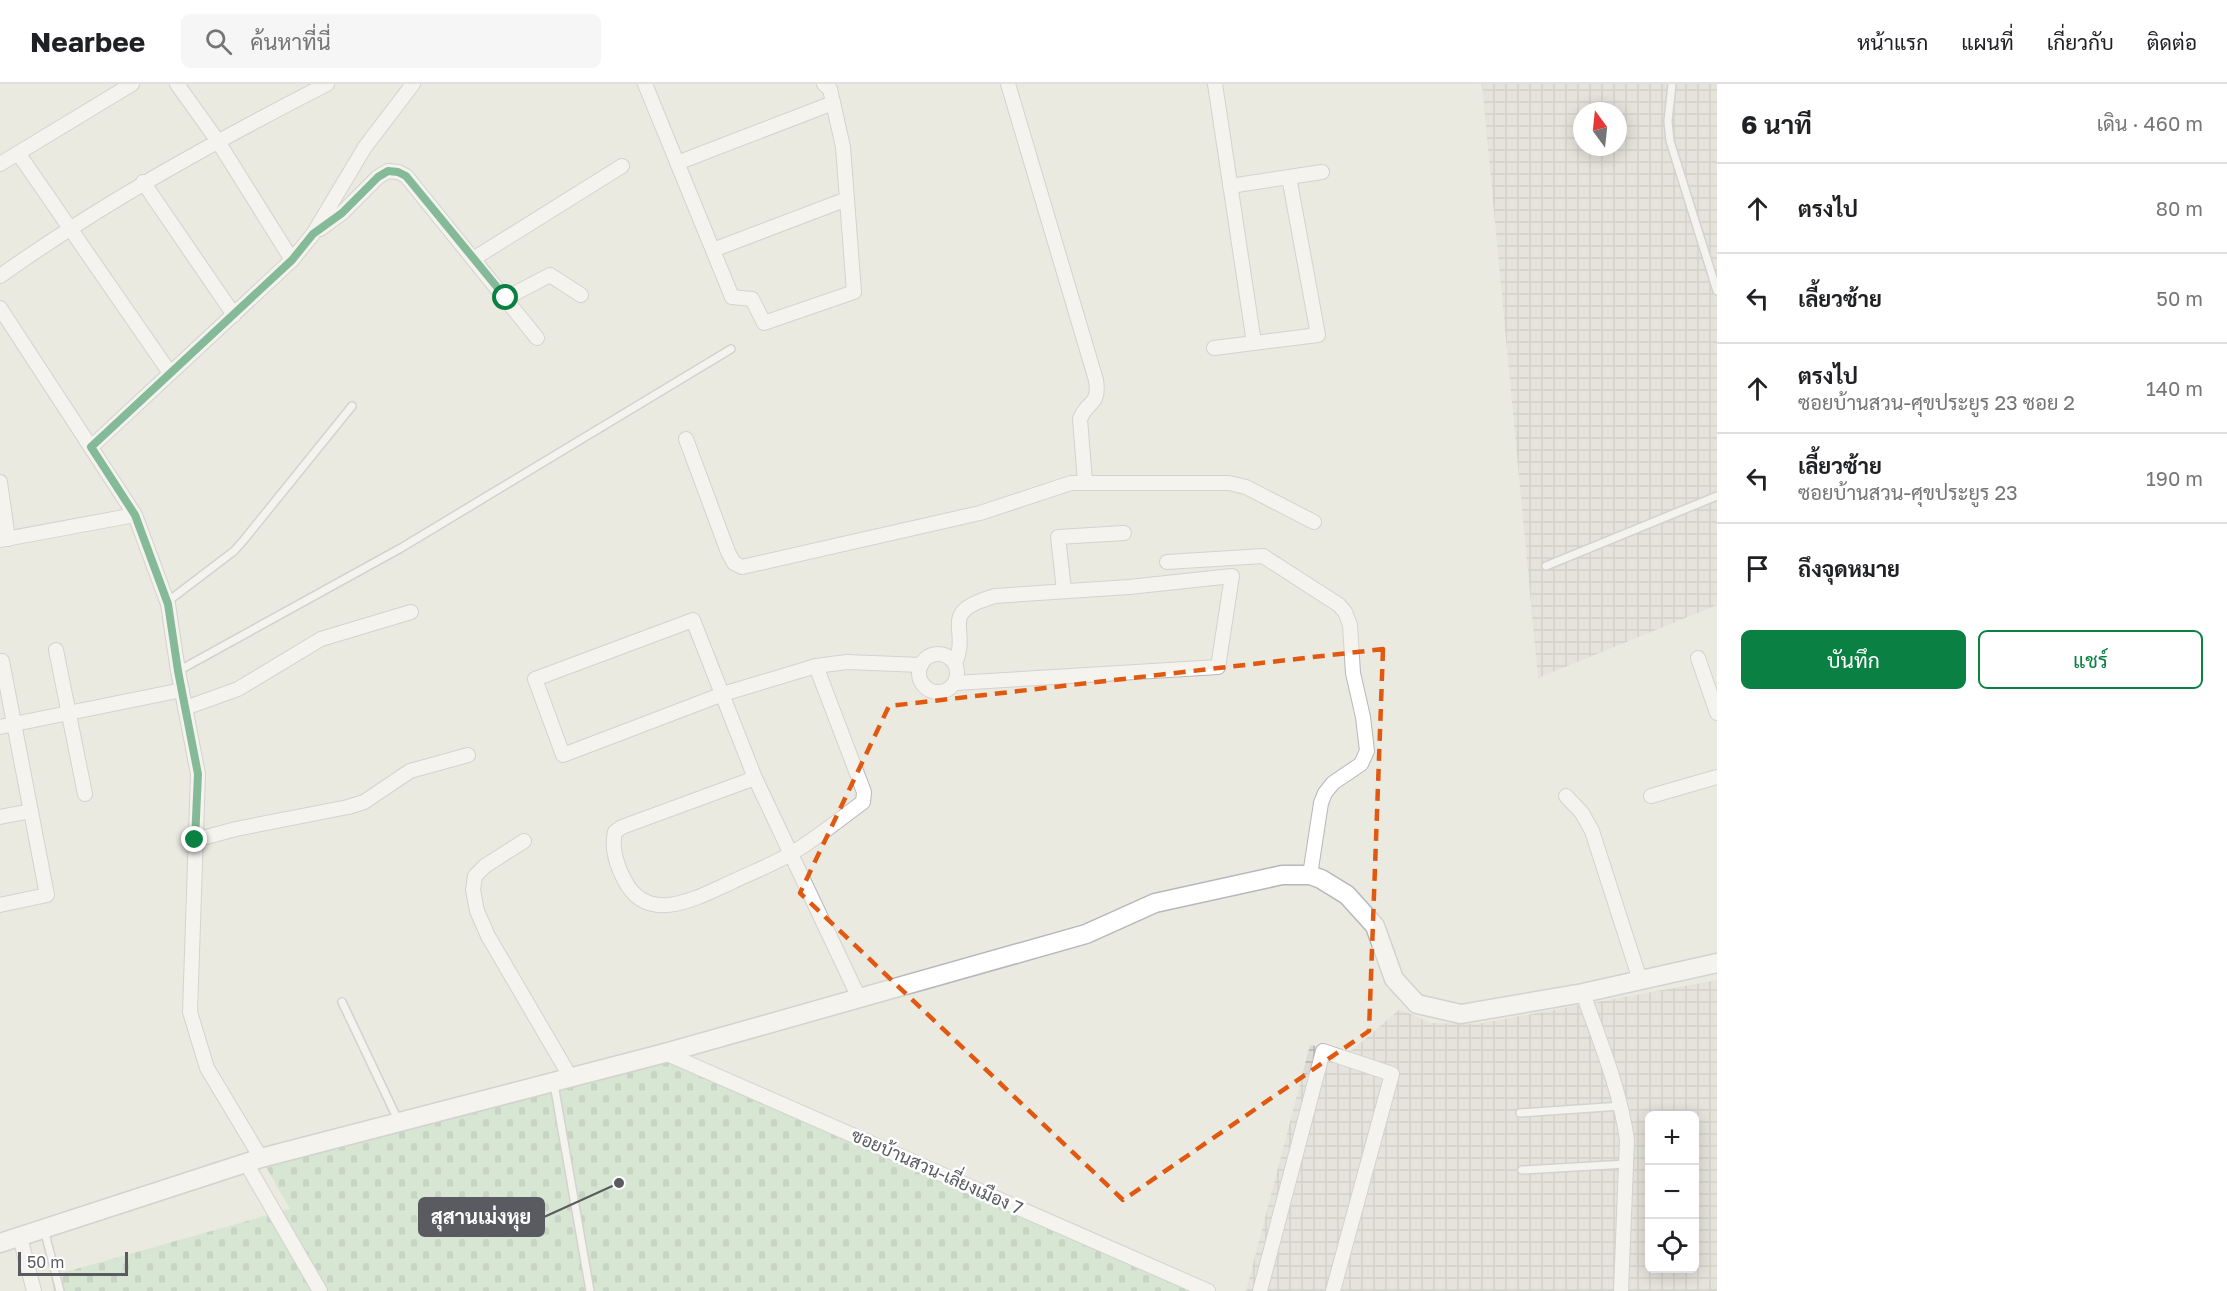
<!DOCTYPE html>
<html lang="th">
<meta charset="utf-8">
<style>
body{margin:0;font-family:"Golos Text",Sarabun,sans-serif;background:#f6f6f6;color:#202124}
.controls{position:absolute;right:18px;bottom:18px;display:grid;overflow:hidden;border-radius:9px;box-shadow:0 3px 15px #0003}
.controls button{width:54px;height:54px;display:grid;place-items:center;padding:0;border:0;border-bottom:2px solid #e0e0e0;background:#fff;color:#202124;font:30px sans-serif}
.compass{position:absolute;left:1573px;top:18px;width:54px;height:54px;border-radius:50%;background:#fff;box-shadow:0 3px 15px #0003;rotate:345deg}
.scale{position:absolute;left:18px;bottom:15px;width:110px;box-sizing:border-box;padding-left:6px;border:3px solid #595b60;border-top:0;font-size:16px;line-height:21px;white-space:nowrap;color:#595b60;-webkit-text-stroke:4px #fff;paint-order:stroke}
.stop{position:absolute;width:18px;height:18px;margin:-14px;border:4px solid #0b8043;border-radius:50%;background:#fff}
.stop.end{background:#0b8043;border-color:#fff;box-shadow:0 2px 6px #0008}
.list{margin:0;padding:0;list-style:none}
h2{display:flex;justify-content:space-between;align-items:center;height:78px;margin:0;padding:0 24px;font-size:26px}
h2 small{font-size:20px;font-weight:400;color:#757577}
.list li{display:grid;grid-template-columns:39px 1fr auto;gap:18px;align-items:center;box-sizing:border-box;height:90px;padding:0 24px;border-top:2px solid #e0e0e0}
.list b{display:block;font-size:22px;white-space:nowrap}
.list p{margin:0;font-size:20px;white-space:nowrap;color:#757577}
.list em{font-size:20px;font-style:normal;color:#757577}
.actions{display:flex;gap:12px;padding:18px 24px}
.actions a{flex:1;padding:14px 0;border:2px solid #0b8043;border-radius:9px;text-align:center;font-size:21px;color:#0b8043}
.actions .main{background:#0b8043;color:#fff}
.icon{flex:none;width:33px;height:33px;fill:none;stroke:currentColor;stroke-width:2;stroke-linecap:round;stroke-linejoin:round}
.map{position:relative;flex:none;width:1717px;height:1207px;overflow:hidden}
header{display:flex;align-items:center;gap:36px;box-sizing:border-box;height:84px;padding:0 30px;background:#fff;border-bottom:2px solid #e0e0e0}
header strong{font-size:28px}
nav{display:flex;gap:33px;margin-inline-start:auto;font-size:21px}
.search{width:420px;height:54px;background:#f6f6f6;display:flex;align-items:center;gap:15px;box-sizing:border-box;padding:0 21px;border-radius:9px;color:#757577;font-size:22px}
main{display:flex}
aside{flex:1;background:#fff}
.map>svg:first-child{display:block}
</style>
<header>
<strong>Nearbee</strong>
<div class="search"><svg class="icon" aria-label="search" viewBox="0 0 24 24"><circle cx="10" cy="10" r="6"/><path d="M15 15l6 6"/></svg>ค้นหาที่นี่</div>
<nav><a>หน้าแรก</a><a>แผนที่</a><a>เกี่ยวกับ</a><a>ติดต่อ</a></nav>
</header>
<main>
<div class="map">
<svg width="1717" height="1207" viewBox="0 0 1717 1207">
<defs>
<pattern id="industrial-grid" width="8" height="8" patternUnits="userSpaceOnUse" patternTransform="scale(1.5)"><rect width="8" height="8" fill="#dddbd4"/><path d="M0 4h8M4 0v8" fill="none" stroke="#b6b5af"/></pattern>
<pattern id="cemetery-stones" width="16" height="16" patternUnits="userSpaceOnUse" patternTransform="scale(1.5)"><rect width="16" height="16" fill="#bde2c0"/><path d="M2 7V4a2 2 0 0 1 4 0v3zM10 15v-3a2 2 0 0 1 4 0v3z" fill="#9dba9f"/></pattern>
</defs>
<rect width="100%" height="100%" fill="#ebeae0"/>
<g fill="url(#industrial-grid)" fill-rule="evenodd">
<path d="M1482,0H1717V521L1538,594ZM1582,27H1618V63H1582Z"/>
<path d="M1717,896V1207H1246L1310,961L1351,967L1400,925L1430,939L1477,940ZM1650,1032H1694V1184H1650Z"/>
</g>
<polygon fill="url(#cemetery-stones)" points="665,969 1208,1207 54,1207 51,1192 290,1125 261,1074"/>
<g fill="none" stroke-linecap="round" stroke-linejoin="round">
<defs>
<g id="service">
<polyline points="1672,0 1668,37 1670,57 1717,207"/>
<polyline points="1546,482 1717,412"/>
<polyline points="167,518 234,467 243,457 352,322"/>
<polyline points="178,587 401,464 731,265"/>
<polyline points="342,918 398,1036"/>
<polyline points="554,1000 590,1207"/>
<polyline points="1520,1029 1621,1022"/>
<polyline points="1522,1086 1626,1080"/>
<polyline points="44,1145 60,1207"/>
</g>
<g id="minor">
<polyline points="177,0 217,56 292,176"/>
<polyline points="645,0 732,213 752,215 764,239 854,208 843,63 830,5 824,0"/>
<path d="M1008,0L1096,296C1100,323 1087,316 1080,335L1085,398"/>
<polyline points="1215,0 1254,259"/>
<polyline points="18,69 170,289"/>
<polyline points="677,79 833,19"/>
<polyline points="0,80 132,0"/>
<polyline points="143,98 234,231"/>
<polyline points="1230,102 1322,88"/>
<polyline points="320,145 342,129 378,93 388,87 398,88 406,92 537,254"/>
<polyline points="713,166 847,115"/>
<polyline points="473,175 622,82"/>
<path d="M0,192C106,117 212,59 327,0"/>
<polyline points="506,214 550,191 581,211"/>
<polyline points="0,224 135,431 168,520 178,587 198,690 190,928 207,984 261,1074"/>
<polyline points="1214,264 1318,251 1289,93"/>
<polyline points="686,355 728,468 734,479 742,483 980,429 1071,399 1229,399 1246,403 1314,438"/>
<polyline points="91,363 292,176 313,150 365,63 413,0"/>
<polyline points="0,398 8,455"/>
<polyline points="0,456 135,431"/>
<polyline points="1167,478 1263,472 1339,521 1345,528 1350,541 1353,589 1363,633 1367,667 1361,680 1333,699 1325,709 1321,719 1310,791"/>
<polyline points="1064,506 1058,453 1124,449"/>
<polyline points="56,566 85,710"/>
<circle cx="938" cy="589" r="19"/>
<polyline points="1698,574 1717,629"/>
<path d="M955,599L1218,583L1232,492L1129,503L995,512C936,529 971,543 955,580"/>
<polyline points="185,624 238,605 321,555 411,528"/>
<polyline points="0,643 182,606"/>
<path d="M755,694L622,743L615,748C611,764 617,783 625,797C649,843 700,812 734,797C753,788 774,780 792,769C817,754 840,735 863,718L864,708L816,582"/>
<polyline points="1566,712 1582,729 1592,747 1640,896"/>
<polyline points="1651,712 1717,693"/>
<polyline points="0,733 31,727"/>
<polyline points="195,756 236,745 348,723 364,718 410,687 468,671"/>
<polyline points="524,757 485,782 475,792 473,806 477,827 488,852 571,994"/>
<polyline points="0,821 47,811 2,577"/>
<path d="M1583,909C1600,958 1620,1005 1627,1056L1621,1207"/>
<polyline points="859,914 755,694 693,536 535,595 563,671 723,610 816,582 847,578 921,581"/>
<polyline points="665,969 1208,1207"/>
<polyline points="246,1079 320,1207"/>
<polyline points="20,1153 34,1207"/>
<polyline points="1260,1207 1323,967 1392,990 1333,1207"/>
</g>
<polyline id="tertiary" points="0,1159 261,1074 665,969 1086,850 1155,819 1282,791 1310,791 1321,795 1347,811 1375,842 1394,895 1417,920 1461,930 1583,909 1717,879"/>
</defs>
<use href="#service" stroke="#b6b7bc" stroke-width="10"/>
<use href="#minor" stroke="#b6b7bc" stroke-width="16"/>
<use href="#tertiary" stroke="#b6b7bc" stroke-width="21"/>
<use href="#service" stroke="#fff" stroke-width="7"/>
<use href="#minor" stroke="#fff" stroke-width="14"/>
<use href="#tertiary" stroke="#fff" stroke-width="18"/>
</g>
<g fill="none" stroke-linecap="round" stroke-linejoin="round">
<polyline stroke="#0b8043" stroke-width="8" points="195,756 198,690 178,587 168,520 135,431 91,363 292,176 313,150 342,129 378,93 388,87 398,88 406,92 506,214"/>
</g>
<path d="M0 0H1717V1207H0ZM1383,565L1369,947L1123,1116L800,809L889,622Z" fill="#ebeae0" fill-opacity=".55" fill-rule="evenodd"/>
<path fill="none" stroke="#e15910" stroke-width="4.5" stroke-dasharray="12 8" stroke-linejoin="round" d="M1383,565L1369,947L1123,1116L800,809L889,622Z"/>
<g text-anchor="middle" stroke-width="5" stroke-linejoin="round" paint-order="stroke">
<g font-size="18" fill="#595b60" stroke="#fff">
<text transform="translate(937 1088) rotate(24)" y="6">ซอยบ้านสวน-เลี่ยงเมือง 7</text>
</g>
</g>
<path fill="none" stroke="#595b60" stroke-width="2" d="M619 1099L544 1133"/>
<circle fill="#595b60" stroke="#fff" stroke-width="2" cx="619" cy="1099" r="6"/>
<rect fill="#595b60" stroke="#595b60" stroke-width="2" x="419" y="1114" width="125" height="38" rx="6"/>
<g font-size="20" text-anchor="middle" font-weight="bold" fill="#fff">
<text x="481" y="1140">สุสานเม่งหุย</text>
</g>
</svg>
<div class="controls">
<button>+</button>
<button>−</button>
<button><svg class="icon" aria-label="locate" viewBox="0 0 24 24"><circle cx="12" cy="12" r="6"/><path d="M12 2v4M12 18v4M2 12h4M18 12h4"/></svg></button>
</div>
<svg class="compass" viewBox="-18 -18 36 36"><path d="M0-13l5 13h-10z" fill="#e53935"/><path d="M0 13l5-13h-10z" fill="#757577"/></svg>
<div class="scale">50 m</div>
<div class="stop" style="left:506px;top:214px"></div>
<div class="stop end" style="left:195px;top:756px"></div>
</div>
<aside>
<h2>6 นาที<small>เดิน · 460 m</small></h2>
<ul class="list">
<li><svg class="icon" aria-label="ahead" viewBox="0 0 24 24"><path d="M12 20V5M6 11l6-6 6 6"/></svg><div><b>ตรงไป</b></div><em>80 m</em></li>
<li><svg class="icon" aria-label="left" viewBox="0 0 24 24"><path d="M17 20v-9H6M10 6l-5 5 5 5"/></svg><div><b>เลี้ยวซ้าย</b></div><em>50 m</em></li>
<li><svg class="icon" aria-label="ahead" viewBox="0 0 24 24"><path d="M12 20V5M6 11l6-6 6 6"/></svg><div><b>ตรงไป</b><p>ซอยบ้านสวน-ศุขประยูร 23 ซอย 2</p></div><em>140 m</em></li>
<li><svg class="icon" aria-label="left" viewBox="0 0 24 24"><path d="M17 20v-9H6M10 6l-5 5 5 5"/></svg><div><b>เลี้ยวซ้าย</b><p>ซอยบ้านสวน-ศุขประยูร 23</p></div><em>190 m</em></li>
<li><svg class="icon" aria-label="arrive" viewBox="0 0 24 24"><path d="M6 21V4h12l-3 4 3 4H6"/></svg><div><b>ถึงจุดหมาย</b></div></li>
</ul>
<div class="actions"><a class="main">บันทึก</a><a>แชร์</a></div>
</aside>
</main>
